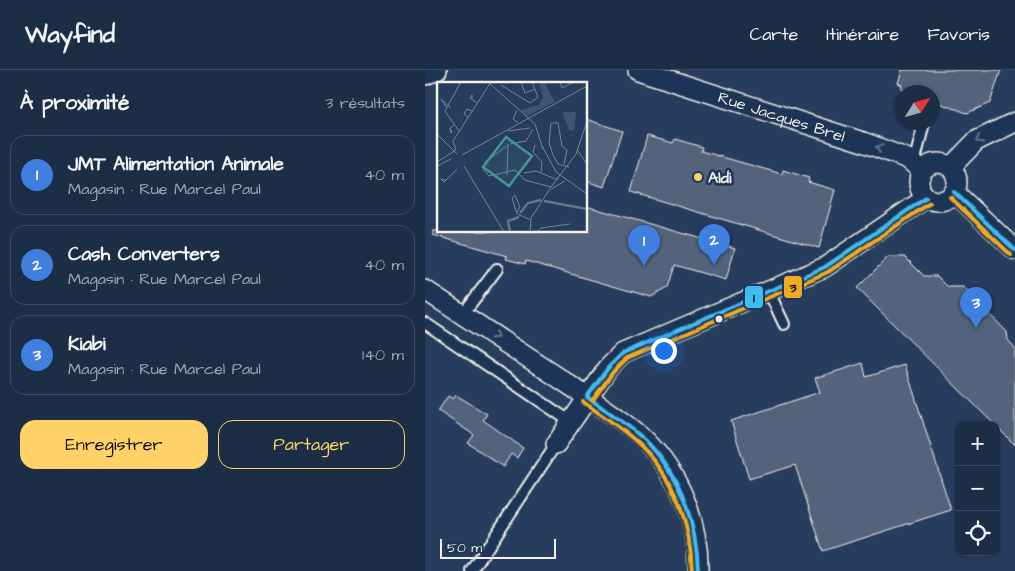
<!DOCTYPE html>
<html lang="fr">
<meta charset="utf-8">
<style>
body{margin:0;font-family:"Architects Daughter",sans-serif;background:#293a51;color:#f1f3f6}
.controls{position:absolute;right:15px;bottom:15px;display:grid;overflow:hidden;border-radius:10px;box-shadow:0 1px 4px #0004}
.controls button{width:45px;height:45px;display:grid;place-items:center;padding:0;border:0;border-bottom:1px solid #3a4a5f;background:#1c2e46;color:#f1f3f6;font:25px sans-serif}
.compass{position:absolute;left:470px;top:15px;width:45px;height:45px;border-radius:50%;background:#1c2e46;box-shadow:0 1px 4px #0004;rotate:53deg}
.scale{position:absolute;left:15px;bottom:12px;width:116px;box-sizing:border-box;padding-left:5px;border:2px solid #f4f1e8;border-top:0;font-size:14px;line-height:18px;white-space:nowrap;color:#f4f1e8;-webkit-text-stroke:4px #1d3557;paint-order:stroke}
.you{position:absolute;left:238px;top:280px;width:18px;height:18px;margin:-12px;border:4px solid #fff;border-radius:50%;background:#1a73e8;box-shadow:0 0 0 8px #1a73e833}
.badge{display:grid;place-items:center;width:32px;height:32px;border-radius:50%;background:#ffd166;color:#fff;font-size:16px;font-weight:700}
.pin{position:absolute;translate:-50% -41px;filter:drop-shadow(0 1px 2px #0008)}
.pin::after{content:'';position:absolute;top:26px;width:18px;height:15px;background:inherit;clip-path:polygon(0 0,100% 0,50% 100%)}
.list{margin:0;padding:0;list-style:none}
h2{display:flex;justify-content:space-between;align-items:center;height:65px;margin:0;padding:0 20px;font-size:21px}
h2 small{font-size:16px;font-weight:400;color:#a0a8b3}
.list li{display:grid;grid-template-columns:32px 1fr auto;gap:15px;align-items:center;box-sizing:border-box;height:80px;margin:0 10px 10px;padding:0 10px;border:1px solid #3a4a5f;border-radius:15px}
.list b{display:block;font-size:19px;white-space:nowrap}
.list p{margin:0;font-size:16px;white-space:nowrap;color:#a0a8b3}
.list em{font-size:16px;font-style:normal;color:#a0a8b3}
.actions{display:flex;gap:10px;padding:15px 20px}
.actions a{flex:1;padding:11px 0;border:1px solid #ffd166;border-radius:15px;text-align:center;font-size:18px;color:#ffd166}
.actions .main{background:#ffd166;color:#111}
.icon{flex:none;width:28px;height:28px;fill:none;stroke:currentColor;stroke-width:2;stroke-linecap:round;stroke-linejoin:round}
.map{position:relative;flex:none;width:590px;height:501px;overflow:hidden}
header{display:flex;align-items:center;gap:30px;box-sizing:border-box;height:70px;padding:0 25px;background:#1c2e46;border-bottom:1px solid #3a4a5f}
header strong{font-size:24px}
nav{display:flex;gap:28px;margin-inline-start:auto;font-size:18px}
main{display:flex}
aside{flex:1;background:#1c2e46}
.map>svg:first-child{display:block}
</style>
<header>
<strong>Wayfind</strong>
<nav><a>Carte</a><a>Itinéraire</a><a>Favoris</a></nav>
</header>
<main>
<aside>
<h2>À proximité<small>3 résultats</small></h2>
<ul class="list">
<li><span class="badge" style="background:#3f7fe0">1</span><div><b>JMT Alimentation Animale</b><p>Magasin · Rue Marcel Paul</p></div><em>40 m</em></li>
<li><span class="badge" style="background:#3f7fe0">2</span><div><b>Cash Converters</b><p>Magasin · Rue Marcel Paul</p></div><em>40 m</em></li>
<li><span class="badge" style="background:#3f7fe0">3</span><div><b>Kiabi</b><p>Magasin · Rue Marcel Paul</p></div><em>140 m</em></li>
</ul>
<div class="actions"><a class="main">Enregistrer</a><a>Partager</a></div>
</aside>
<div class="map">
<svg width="590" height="501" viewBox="0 0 590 501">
<rect width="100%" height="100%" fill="#263d5d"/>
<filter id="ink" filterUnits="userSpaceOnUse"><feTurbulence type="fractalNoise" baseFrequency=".02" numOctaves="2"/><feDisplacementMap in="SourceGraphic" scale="10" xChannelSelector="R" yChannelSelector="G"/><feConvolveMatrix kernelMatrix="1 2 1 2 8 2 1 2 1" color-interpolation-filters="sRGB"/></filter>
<g filter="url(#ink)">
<g fill="#52647b" stroke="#f4f1e8">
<polygon points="477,0 576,0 565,33 542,43 508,31 508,22 485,22 476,19 477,15 473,13"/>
<polygon points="161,49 197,61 179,117 161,111"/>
<polygon points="222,66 248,73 250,69 277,77 276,81 357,104 358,100 384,108 383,112 410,120 394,178 206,122"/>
<polygon points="161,136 310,178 301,210 249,195 242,218 226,227 101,191 100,194 81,189 82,186 8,165 8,161 161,161"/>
<polygon points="463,187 480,187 499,206 512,206 523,217 538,217 582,262 583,270 590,278 590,375 432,218"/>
<polygon points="438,293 441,307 480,295 526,440 398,481 370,395 324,409 306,351 395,322 390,308"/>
<polygon points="31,325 62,344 58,350 98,378 92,388 86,384 78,397 43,373 49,365 13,341 23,326 28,329"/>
</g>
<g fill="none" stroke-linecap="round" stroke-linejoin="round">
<defs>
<g id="service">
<polyline points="489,94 499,53"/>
<polyline points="344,222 359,254"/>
<polyline points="37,245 72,199"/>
<polyline points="0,253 146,352"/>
<polyline points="47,501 131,374"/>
</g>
<g id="minor">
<path id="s1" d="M213,0L438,72L483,89L497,101"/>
<polyline points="0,5 12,0"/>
<circle cx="513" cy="112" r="19"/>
<polyline points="526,97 551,71 590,52"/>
<polyline points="529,122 590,180"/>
<path d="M0,220C45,250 91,280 137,310C161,327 200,350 220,370C255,405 274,453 273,501"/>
<polyline points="131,374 183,298 198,283 400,197 501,128"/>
</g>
</defs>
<use href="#service" stroke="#f4f1e8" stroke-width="14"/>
<use href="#minor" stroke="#f4f1e8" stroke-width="22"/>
<use href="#service" stroke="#1d3557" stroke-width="10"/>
<use href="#minor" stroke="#1d3557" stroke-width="19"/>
<defs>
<g id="bus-1">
<polyline points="529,122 590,180"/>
<polyline points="162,327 183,298 198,283 400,197 501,128"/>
<path d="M162,327C182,341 203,354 221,371C255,405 272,454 273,501"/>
</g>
<g id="bus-2">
<polyline points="525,127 586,185"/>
<polyline points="167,331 188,302 202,288 403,202 505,133"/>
<path d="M158,332C178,346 199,359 216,376C250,409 266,455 267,501"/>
</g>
</defs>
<use href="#bus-1" stroke="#1d3557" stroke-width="8"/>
<use href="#bus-2" stroke="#1d3557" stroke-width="8"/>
<use href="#bus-1" stroke="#40bcf1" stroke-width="4"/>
<use href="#bus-2" stroke="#f1ab22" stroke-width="4"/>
</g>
<defs><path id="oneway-chevron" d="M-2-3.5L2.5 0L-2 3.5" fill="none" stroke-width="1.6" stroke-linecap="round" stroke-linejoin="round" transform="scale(1.25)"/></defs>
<g stroke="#68778a">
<use href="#oneway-chevron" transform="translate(554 70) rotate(149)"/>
<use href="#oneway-chevron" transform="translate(454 78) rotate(-160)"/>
<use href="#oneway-chevron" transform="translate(70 266) rotate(33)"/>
</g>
</g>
<circle fill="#ffd166" stroke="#1d3557" stroke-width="2" cx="273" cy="107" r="5"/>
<circle fill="#f4f1e8" stroke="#1d3557" stroke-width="2" cx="294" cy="249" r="4.5"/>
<g text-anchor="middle" stroke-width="5" stroke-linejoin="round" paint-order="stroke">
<g font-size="16" fill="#f4f1e8" stroke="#1d3557">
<text dy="6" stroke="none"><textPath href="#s1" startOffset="151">Rue Jacques Brel</textPath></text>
</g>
<g font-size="16" font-weight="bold" fill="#f4f1e8" stroke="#1d3557" text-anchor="start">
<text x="283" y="113">Aldi</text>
</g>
</g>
<g transform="translate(12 12)">
<rect width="150" height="150" fill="#263d5d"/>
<path d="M102,0H107L118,20L90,34L84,28L102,23L106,16ZM125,30H139L137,49L132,48Z" fill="#40546f"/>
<path fill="none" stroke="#677588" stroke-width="2.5" d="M107,119L150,127M83,131L91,121L104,118M73,150L71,139L82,135"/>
<path fill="none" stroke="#788595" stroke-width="1" d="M51,0L98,42L106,67M84,0L88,11L98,7M123,0L125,6L137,0M64,3L93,21L101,15L95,0M35,17V13L33,16L40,21M9,25L4,17L14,26M80,28L76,37L81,41M31,35L27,32L30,27L35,29M13,46L14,51L15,50L13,46L17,43M22,49L8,29L24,0M71,49L93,46M0,52L20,72M73,62L89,59L96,47M71,63L48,80L46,87L52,94L78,88L88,98L114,105M98,63L96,70L105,80L104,90M105,64L119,90L150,112M141,69L150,82M25,73L150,4M0,80L19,68L16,59L54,0M127,82L130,68L125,64L121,41H114L112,61L116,73L121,82L132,85M0,84L14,77M27,84L67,150M87,91L99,89L121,98M70,93L71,62M9,98L4,97L7,100L20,87M114,105L139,72L150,39M114,107L128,99M78,113L75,116L80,132L94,138M78,113L83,125L80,130M93,150L94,136L114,105M100,150L104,146L133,142"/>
<path fill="#48958c" fill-opacity="0.15" stroke="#48958c" stroke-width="2.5" d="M69,55L95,74L72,104L46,85Z"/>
<rect width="150" height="150" fill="none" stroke="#f4f1e8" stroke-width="2.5"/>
</g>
<g stroke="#1d3557" stroke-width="2">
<rect x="358" y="205" width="20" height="24" rx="5" fill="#f1ab22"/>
<rect x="319" y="215" width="20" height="24" rx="5" fill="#40bcf1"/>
</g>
<g font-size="14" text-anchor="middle" font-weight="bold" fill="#111">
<text x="368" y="222">3</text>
<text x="329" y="232">1</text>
</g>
</svg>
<div class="controls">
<button>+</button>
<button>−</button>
<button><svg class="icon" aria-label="locate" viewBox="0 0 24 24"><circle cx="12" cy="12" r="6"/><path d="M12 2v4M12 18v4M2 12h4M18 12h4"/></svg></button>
</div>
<svg class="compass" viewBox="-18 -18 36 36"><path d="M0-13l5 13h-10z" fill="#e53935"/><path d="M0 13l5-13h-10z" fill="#a0a8b3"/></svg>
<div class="scale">50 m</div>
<div class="you"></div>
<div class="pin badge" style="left:219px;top:196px;background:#3f7fe0">1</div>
<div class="pin badge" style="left:289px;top:195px;background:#3f7fe0">2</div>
<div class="pin badge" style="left:551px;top:258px;background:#3f7fe0">3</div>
</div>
</main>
